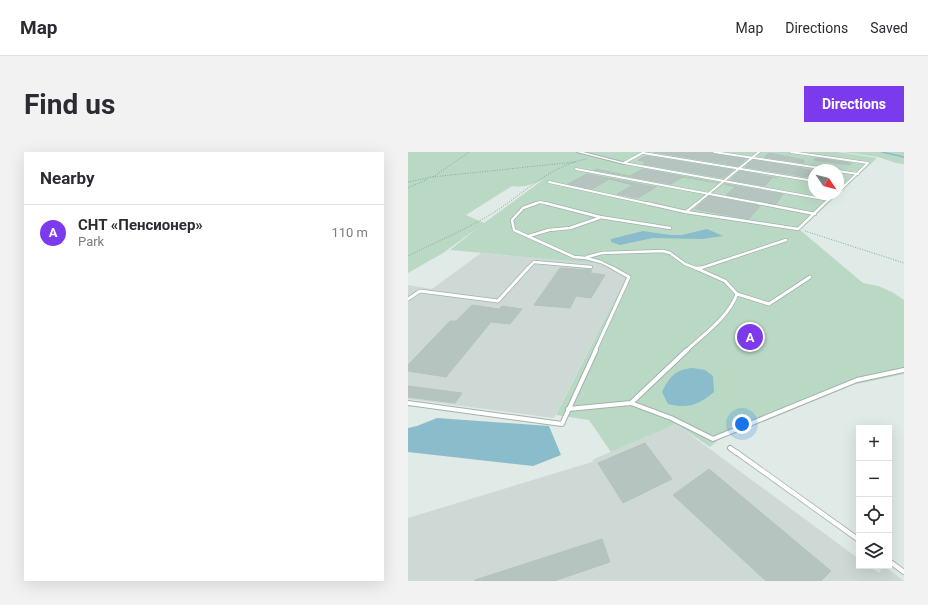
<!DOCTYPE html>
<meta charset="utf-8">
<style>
body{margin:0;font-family:Roboto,sans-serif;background:#f2f2f3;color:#2b2b33}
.controls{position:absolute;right:12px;bottom:12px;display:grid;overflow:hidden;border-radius:0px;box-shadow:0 4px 16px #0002}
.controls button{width:36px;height:36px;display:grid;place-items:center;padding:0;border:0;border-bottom:1px solid #e1e1e2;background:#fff;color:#2b2b33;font:20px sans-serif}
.compass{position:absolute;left:400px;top:12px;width:36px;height:36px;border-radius:50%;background:#fff;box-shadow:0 4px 16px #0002;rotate:125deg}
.you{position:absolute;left:334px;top:272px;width:14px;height:14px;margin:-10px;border:3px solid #fff;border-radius:50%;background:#1a73e8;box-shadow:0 0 0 6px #1a73e833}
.badge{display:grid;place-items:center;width:26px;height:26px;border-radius:50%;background:#7c3aed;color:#fff;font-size:13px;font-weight:700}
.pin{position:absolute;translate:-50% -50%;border:2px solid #fff;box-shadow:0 1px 4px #0006}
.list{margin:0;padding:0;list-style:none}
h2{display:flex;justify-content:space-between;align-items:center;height:52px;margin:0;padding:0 16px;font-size:17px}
h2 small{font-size:13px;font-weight:400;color:#7c7c81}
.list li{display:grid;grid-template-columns:26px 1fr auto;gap:12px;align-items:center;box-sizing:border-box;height:56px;padding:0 16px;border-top:1px solid #e1e1e2}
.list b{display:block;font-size:15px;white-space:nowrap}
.list p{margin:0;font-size:13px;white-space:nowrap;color:#7c7c81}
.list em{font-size:13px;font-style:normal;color:#7c7c81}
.icon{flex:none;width:22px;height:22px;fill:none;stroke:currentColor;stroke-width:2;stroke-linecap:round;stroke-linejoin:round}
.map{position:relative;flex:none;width:496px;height:429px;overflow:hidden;border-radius:0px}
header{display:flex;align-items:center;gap:24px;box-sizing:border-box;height:56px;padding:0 20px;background:#fff;border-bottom:1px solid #e1e1e2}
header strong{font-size:19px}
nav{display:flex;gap:22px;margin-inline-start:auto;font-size:14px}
.intro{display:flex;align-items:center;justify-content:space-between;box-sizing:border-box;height:96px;padding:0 24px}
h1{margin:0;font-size:28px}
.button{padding:10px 18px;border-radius:0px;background:#7c3aed;color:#fff;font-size:14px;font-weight:700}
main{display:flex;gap:24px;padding:0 24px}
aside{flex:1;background:#fff;border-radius:0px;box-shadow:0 4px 16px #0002}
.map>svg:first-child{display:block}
</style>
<header>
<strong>Map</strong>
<nav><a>Map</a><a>Directions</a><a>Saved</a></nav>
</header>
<div class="intro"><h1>Find us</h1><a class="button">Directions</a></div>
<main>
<aside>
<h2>Nearby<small></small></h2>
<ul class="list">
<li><span class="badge">A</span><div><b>СНТ «Пенсионер»</b><p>Park</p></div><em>110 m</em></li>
</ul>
</aside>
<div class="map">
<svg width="496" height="429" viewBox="0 0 496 429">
<rect width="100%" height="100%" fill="#e0eae6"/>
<g fill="#ced9d5">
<polygon points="73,101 193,112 218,125 146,266 0,247 0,133 24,137"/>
<polygon points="268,272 451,407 451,414 461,414 471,421 476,414 496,429 0,429 0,366 184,310 186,307"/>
</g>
<g fill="#bad9c5" fill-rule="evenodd">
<path d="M0,0H430L469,6L392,78L455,131L470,134L484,140L496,148V222L444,233L310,288L302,295L268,272L203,300L181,268L148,263L218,125L193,112L42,98L71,75L35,101L0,121ZM406,18H430V42H406ZM136,27L76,71L58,63L104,34C117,36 125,32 136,27Z"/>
<polygon points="435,0 496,0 496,12 488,11 470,5"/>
</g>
<g fill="#8bbccb">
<polygon points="299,77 315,84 294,87 245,86 212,93 203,90 203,87 235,79 262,83 274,83"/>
<path d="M285,216L297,218L305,224L306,240C290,253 281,257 260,252L254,240C261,225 268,217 285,216Z"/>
<polygon points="29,266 141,274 153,303 125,314 0,300 0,276 9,274"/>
</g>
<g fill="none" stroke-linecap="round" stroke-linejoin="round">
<polyline stroke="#8bbccb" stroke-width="1.5" points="474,0 496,5"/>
</g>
<g fill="#b5c4bf" stroke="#b3c3bd">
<polygon points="246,0 304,0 306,2 338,7 330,14"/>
<polygon points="361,1 396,8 396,11 356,5"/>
<polygon points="238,4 325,18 315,26 235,12 238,10 230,8"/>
<polygon points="408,6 444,11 442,13 406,8"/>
<polygon points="345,8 395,16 395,17 405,19 399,25 337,15"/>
<polygon points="188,17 222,24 235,17 310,31 275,25 263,32 186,18"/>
<polygon points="332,19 369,26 365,25 357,34 322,28"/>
<polygon points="179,22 248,35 230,46 209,42 225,33 201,27 184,37 160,32"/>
<polygon points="316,32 317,32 375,42 368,52 318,43 327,35"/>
<polygon points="301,44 349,53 352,54 341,67 287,57"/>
<polygon points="152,116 184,118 182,121 197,123 183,146 168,144 162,156 126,153"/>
<polygon points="64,153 91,157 94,154 114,157 102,172 83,170 38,225 0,219 0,213 42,169 48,169"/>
<polygon points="0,234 54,241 47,251 0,245"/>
<polygon points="237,291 264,327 215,351 190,311"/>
<polygon points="301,317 423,419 413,429 358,429 265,343"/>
<polygon points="194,387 202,410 146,429 67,429 67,428"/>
</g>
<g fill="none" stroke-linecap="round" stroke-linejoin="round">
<defs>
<g id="service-far4">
<polyline points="236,0 216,11 421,48"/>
<polyline points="306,0 425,18"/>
<polyline points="383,0 460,11 430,40"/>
<polyline points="235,1 406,29"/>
<polyline points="168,17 355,52"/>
<polyline points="430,19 450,22"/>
<polyline points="141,30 242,52"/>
<polyline points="430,33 436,34"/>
<polyline points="126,52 132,50 141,52"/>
<polyline points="288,52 351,0"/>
<polyline points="416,52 427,42"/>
</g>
<g id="service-far3">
<polyline points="129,51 115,56 104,68 106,78 166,105 178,106 193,110 207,117"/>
<polyline points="137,51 192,65 262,76"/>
<polyline points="238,51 278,60 390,77 417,51"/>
<polyline points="350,51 407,62"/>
<polyline points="278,60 289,51"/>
<polyline points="121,84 141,78 162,76 191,66"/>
<polyline points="179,105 194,101 255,99 262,101 277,112 290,117 378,88"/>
<polyline points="119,117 126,110 183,115"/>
</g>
<g id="service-far2">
<polyline points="288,116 293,116"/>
<polyline points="290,117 317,129 329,142"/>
<polyline points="0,147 12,139 90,149 120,116"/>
<polyline points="187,199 221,125 205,116"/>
<path d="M278,199C297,181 320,166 329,142L361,152L402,125"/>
</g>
<g id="service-far1">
<polyline points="0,251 154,272 188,198"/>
<polyline points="223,251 263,266 305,287 449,228 496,218"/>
<polyline points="160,257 223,251 279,198"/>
<polyline points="322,296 329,301"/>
</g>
<g id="service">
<polyline points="328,300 451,388"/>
<polyline points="481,409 496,420"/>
</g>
<polygon id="minor" points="169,0 175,0 218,11 216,12"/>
</defs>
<use href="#service-far4" stroke="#a3b1ad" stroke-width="3"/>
<use href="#service-far3" stroke="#a3b1ad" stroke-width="4"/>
<use href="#service-far2" stroke="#a3b1ad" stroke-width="4.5"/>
<use href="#service-far1" stroke="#a3b1ad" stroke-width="6"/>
<use href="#service" stroke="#a3b1ad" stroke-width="6"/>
<use href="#minor" stroke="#a3b1ad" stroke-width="2"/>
<g stroke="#82aba2" stroke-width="1" stroke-dasharray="1 1.5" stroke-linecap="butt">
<polyline points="25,25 61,0"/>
<polyline points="0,30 24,25 167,10"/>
<polyline points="0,36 20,27"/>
<polyline points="397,79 496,111"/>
<path d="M0,104C28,90 59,77 85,61C115,42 142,14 178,7"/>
</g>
<use href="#service-far4" stroke="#fff" stroke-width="2"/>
<use href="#service-far3" stroke="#fff" stroke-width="2.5"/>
<use href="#service-far2" stroke="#fff" stroke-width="3"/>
<use href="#service-far1" stroke="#fff" stroke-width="4"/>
<use href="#service" stroke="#fff" stroke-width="4.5"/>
<use href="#minor" fill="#fff" fill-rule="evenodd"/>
</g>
</svg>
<div class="controls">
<button>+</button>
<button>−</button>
<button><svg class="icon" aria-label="locate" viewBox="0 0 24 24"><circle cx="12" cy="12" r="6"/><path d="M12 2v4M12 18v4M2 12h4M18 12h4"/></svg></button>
<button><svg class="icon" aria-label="layers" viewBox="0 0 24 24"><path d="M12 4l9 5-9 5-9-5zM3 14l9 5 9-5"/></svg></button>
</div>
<svg class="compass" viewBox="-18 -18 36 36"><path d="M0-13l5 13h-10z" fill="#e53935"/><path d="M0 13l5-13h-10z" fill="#7c7c81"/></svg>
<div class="you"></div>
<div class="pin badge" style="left:342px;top:185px">A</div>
</div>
</main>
